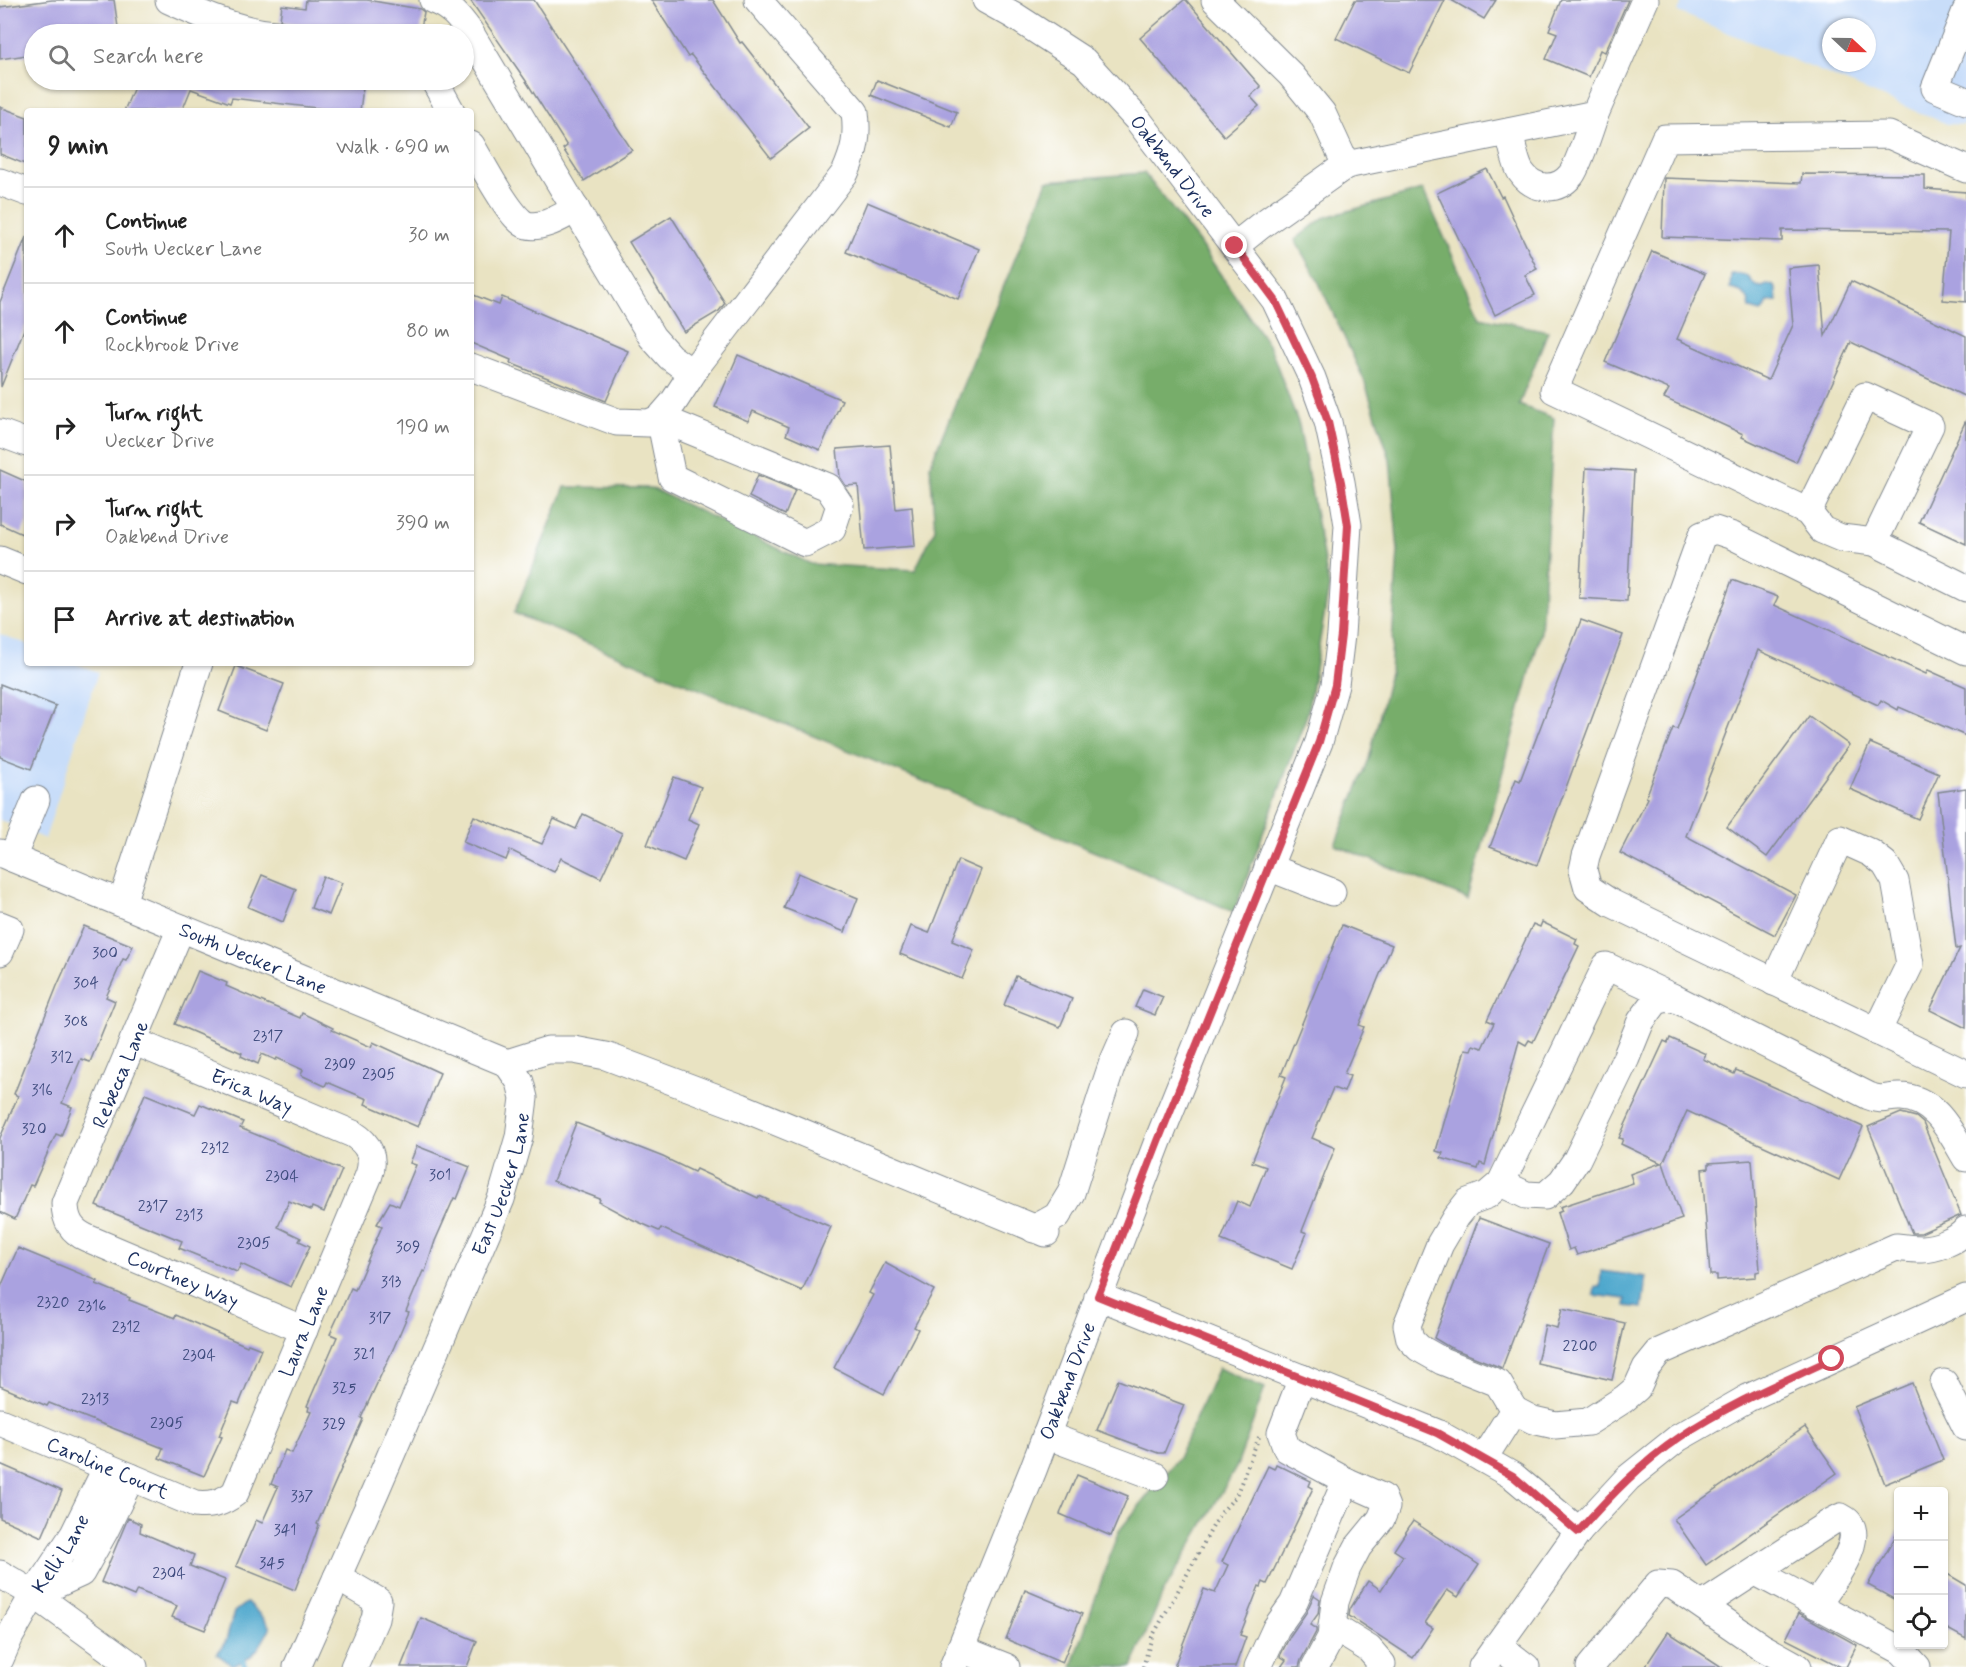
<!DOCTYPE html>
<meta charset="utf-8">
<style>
body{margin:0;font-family:Mynerve,sans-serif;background:#f6f6f6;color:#222}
.controls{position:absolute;right:18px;bottom:18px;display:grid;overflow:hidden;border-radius:6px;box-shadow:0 2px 4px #0004}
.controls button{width:54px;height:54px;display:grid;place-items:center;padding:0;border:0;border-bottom:2px solid #e0e0e0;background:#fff;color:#222;font:30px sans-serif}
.compass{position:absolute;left:1822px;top:18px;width:54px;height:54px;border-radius:50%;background:#fff;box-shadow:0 2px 4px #0004;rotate:112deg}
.stop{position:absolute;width:18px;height:18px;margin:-14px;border:4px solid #d1495b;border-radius:50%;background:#fff}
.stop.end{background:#d1495b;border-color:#fff;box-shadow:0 2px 6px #0008}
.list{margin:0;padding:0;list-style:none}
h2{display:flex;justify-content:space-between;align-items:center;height:78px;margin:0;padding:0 24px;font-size:26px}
h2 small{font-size:20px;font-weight:400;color:#767676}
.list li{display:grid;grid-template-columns:39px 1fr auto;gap:18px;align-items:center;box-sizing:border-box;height:96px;padding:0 24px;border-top:2px solid #e0e0e0}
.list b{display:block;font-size:22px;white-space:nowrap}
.list p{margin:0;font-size:20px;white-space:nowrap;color:#767676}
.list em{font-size:20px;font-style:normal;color:#767676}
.icon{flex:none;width:33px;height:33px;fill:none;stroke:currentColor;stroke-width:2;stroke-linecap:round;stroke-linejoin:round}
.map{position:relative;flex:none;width:1966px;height:1667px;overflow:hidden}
.search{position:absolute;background:#fff;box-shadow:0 2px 4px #0004;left:24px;top:24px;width:450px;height:66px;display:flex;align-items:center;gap:15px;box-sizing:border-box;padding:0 21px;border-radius:33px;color:#767676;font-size:22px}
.panel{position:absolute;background:#fff;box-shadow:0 2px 4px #0004;left:24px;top:108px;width:450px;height:558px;border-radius:6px}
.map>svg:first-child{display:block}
</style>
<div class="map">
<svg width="1966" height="1667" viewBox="0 0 1966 1667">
<rect width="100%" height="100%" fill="#fff"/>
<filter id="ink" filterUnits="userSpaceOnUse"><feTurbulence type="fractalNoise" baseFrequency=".0167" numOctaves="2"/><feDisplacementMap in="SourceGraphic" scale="12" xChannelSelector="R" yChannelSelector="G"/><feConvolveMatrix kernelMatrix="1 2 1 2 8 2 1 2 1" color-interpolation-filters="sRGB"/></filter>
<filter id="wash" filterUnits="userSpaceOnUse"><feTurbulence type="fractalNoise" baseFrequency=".008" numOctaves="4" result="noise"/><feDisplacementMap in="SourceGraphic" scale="24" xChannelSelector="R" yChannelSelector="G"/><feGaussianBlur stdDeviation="1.35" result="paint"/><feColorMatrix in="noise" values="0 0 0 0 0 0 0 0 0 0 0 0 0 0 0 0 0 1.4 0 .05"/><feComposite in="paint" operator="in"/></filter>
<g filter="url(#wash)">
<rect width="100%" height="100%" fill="#e9e3c2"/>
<g fill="#c8ddf9" fill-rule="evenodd">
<path d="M1683,0H1966V125L1947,124L1678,12ZM1831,27H1867V63H1831Z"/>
<polygon points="0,634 27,644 27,663 74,663 98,672 45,839 0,820"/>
</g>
<g fill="#77ad6b" stroke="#496e64" stroke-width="1.5">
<polygon points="1144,173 1198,241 1271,349 1299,425 1329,587 1307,715 1234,912 1122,863 514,613 565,487 651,488 811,564 915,570 935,529 930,465 1047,181"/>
<polygon points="1423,190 1480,317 1548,331 1519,405 1554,418 1541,632 1468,899 1335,845 1369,759 1390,672 1398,551 1390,459 1364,380 1318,281 1295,240 1323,218"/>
<polygon points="1218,1368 1265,1388 1237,1466 1163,1593 1132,1667 1072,1667 1118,1532 1178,1458"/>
</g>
<g fill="#50a8cd" stroke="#366c96" stroke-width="1.5">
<path d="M1731,274C1751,274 1744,274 1756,286L1763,287L1767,284L1773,285L1776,290L1777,301L1768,302L1765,309L1761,312L1750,309C1749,296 1744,291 1730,289Z"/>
<polygon points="1601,1271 1646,1277 1642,1308 1625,1306 1626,1299 1594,1295 1595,1287 1600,1287"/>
<path d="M247,1602C254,1610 266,1618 270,1628C261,1646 253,1660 232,1665L217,1654L226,1641L234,1612Z"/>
</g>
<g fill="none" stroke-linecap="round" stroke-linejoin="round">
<polyline stroke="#50a8cd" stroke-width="6" points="244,1662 245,1667"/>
</g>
<g id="blocks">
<g fill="#aaa2e0">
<polygon points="52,0 114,0 119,34 34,34 34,54 0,59 0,7"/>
<polygon points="306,0 367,0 420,9 424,12 420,34 394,34 350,27 350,30 285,22 280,20 282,5 305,8"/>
<polygon points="470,0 534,0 632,150 584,181 563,149 567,146 526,81"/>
<polygon points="651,0 713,0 740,43 742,42 809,128 771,158 691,55 688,57"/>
<polygon points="1184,0 1186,0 1261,87 1250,96 1259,106 1224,136 1140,38"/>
<polygon points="1355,0 1445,0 1409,73 1336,38"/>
<polygon points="1451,0 1496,0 1484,19"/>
<polygon points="1561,0 1628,0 1605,52 1600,50 1589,77 1546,59 1557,33 1549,30"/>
<polygon points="137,80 364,80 360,111 342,111 232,98 230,103 191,89 182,111 124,111"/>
<polygon points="877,80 957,112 951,127 871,95"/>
<polygon points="0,107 27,117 27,165 0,154"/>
<polygon points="1487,169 1501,197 1503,196 1537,269 1525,275 1535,295 1495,315 1437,193"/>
<polygon points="1802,174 1925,175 1925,189 1966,192 1966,302 1943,300 1949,232 1782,230 1782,241 1662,237 1664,178 1801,183"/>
<polygon points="867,202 979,249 958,299 846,252"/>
<polygon points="671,216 725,303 719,311 684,332 629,242"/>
<polygon points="26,237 27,322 1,387 0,302"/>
<polygon points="1652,251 1705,274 1677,339 1768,380 1793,325 1788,268 1819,265 1825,336 1851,281 1966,336 1966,397 1851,342 1796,462 1742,437 1743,434 1664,398 1669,389 1605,362"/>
<polygon points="471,294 499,305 502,297 628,351 606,401 510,363 511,360 471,343"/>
<polygon points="738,355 842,400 820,450 786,435 789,427 753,411 748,421 715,407"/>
<polygon points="1966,420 1966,544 1919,522"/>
<polygon points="890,445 896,509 912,507 915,546 864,550 858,485 846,486 840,477 837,449"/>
<polygon points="1586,468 1634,471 1627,601 1579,598"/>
<polygon points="0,470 27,482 27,521 22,534 0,524"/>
<polygon points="758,475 795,490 785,515 749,497"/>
<polygon points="1732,580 1778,597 1774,605 1926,674 1928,670 1966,687 1966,736 1899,707 1898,710 1881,700 1878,705 1758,650 1686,836 1796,895 1775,935 1620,853 1648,798 1646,797 1673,728 1677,729"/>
<polygon points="1581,620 1623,635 1537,865 1490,847 1516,779 1520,781"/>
<polygon points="236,666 284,684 266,730 219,711"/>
<polygon points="0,684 56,706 31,769 0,757"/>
<polygon points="1809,716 1849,745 1767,857 1727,827"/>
<polygon points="1870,743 1939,773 1918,819 1850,789"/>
<polygon points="674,777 701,787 688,819 699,824 684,861 647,845"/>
<polygon points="1966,788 1966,1028 1930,1010 1960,948 1956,949 1938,792"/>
<polygon points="583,814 622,833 601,878 561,858 554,872 510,850 506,860 463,842 474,816 542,844 554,819 576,829"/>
<polygon points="958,860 981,870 952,941 974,950 962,979 900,954 911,926 929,933"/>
<polygon points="798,873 858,898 845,932 784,908"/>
<polygon points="262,875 296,889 283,922 248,907"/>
<polygon points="323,876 342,883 329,915 311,908"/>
<polygon points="1542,922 1577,939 1575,944 1579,946 1533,1042 1529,1040 1526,1045 1519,1041 1485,1165 1480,1163 1478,1169 1441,1158 1443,1153 1436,1151 1465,1049 1471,1050 1473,1045 1482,1048 1494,1023 1487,1020 1533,924 1540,927"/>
<polygon points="1342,925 1392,945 1359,1025 1364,1027 1344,1074 1350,1076 1344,1092 1333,1088 1312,1138 1335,1148 1302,1231 1307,1233 1292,1269 1221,1240 1237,1201 1250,1207 1266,1167 1252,1162 1286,1077 1281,1075"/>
<polygon points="84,926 133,946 126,960 123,959 106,997 115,1001 90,1062 81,1059 62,1103 72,1107 61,1136 56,1134 33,1186 30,1185 15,1219 0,1212 0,1138 18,1096 14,1094 57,986"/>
<polygon points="198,971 227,983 226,986 300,1018 302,1013 333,1028 332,1030 371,1047 373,1042 440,1073 418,1127 365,1104 367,1099 327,1082 325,1086 301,1075 303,1070 277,1058 276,1060 262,1054 258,1064 241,1056 242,1053 175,1024"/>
<polygon points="1016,976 1072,999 1060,1027 1004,1005"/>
<polygon points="1143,989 1163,997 1155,1015 1135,1007"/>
<polygon points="1670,1038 1706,1054 1703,1059 1734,1074 1736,1070 1863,1127 1839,1180 1687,1111 1663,1163 1682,1219 1577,1255 1574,1248 1569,1250 1557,1213 1562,1211 1560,1207 1633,1183 1630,1174 1661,1163 1621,1144 1623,1139 1619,1138 1664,1041 1668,1043"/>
<polygon points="145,1094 195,1114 200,1104 243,1122 240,1128 342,1170 324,1212 312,1207 311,1210 289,1201 278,1227 301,1238 299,1241 310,1246 291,1287 241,1264 237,1272 213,1262 179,1248 182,1241 96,1206"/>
<polygon points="1901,1113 1916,1117 1923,1123 1961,1215 1921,1233 1912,1233 1868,1127"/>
<polygon points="576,1123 663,1157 694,1172 696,1169 758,1198 759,1196 831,1227 802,1291 661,1228 659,1231 627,1217 599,1202 600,1199 553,1181"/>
<polygon points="417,1146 470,1167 457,1199 454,1198 435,1241 425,1272 423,1271 406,1311 409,1312 394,1347 361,1418 363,1419 317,1524 319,1525 295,1590 236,1566 256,1520 262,1523 278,1487 271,1484 285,1450 292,1453 311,1412 308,1411 309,1407 307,1406 337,1337 330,1334 351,1288 355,1290 382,1226 377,1224 390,1202 399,1206 416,1165 410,1163"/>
<polygon points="1752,1160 1760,1271 1756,1272 1756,1277 1717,1280 1717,1275 1710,1275 1702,1169 1709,1168 1709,1163"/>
<polygon points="1479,1218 1549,1244 1502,1368 1449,1347 1434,1338"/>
<polygon points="18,1248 98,1281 96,1284 130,1298 129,1300 175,1318 176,1315 247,1346 248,1344 261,1349 239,1404 233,1402 219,1436 222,1437 204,1476 159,1458 163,1448 49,1403 47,1406 0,1386 0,1289"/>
<polygon points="885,1263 934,1290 914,1327 918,1329 884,1394 834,1368 873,1295 869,1293"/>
<polygon points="1562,1309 1625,1323 1612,1380 1537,1363 1545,1325 1557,1328"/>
<polygon points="1118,1380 1184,1405 1164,1453 1158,1453 1097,1430"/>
<polygon points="1912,1383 1943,1460 1885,1484 1854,1407"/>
<polygon points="1805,1427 1837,1473 1706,1565 1674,1519"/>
<polygon points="0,1464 62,1491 42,1537 0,1518"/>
<polygon points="1276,1464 1311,1481 1309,1486 1313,1488 1267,1584 1263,1582 1261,1587 1259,1586 1240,1635 1246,1637 1235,1667 1174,1667 1204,1589 1215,1593 1228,1565 1222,1562 1268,1466 1274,1469"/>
<polygon points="1077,1475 1128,1496 1111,1536 1060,1514"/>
<polygon points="128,1518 141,1524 140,1532 194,1555 190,1566 225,1580 205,1630 172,1617 177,1606 137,1590 134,1596 101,1582"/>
<polygon points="1413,1521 1479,1565 1458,1597 1447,1590 1425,1623 1433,1628 1413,1658 1349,1616 1350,1609 1368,1581 1381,1590 1403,1556 1394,1550"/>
<polygon points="1899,1530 1899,1602 1868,1585"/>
<polygon points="1944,1572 1966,1585 1966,1639 1944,1627"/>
<polygon points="1025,1590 1082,1614 1062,1663 1006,1639"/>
<polygon points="1314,1595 1320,1599 1318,1614 1310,1625 1316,1629 1316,1632 1301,1660 1299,1667 1281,1667 1286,1660 1280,1656 1290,1636 1306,1613"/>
<polygon points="1799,1613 1857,1645 1846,1667 1841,1667 1786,1639"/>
<polygon points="421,1618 477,1641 467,1667 401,1667"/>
<polygon points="1668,1632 1722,1667 1645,1667"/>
</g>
</g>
</g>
<g filter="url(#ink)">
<use href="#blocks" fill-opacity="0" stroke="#828990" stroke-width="1.5"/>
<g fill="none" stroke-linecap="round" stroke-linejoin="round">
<defs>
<g id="minor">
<path d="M169,0C202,15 238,31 275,34"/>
<path d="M433,0C450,6 459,17 469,31L652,337L670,357L692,373"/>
<polyline points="1215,0 1291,75 1322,113 1346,165 1260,226 1235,246"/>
<polyline points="1966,11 1935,88 1966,101"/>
<polyline points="434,80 451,111"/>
<path d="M1509,132C1512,143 1515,163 1521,172C1534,191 1557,192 1571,175C1579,164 1590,129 1595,114"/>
<path d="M471,145C480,160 512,222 527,225C543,229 562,216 576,209"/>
<polyline points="1346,165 1595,114 1645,0"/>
<polyline points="1966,169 1889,135 1665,138 1554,390 1808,512 1822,530 1841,538 1874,542 1966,588"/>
<polyline points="0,182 27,192"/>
<path d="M471,367L617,422L649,423L660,418L673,403L699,363L845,173C855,151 858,136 855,112L758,0"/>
<polygon points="660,418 828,487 840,505 832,529 805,543 672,477"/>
<polyline points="0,433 27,443"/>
<polyline points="1808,512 1865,396 1930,426 1874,542"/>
<polyline points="0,560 27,571"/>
<polyline points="1966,651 1733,536 1715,530 1702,535 1586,856 1583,870 1588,888 1611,903 1966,1074"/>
<path id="s1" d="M0,853L507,1063"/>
<polyline points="12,858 36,800"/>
<polyline points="1268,867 1332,892"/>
<polyline points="122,903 199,663"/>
<polyline points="0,925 10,929 0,952"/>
<path id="s2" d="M181,928L65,1203C65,1220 71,1231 87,1238L304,1330"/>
<polyline points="1774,982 1840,839 1871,853 1885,864 1895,881 1910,964 1877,1032"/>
<polyline points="507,1063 548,1050 574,1050 606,1056 741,1107 1046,1233"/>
<path d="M1501,1183L1526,1195L1545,1196L1562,1181L1577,1159L1626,1058L1641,1021L1656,1001L1672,997L1869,1096C1883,1102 1888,1096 1901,1097C1935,1098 1951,1133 1966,1158"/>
<polyline points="1034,1229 1057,1216 1071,1193 1101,1098 1112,1065 1126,1033"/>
<polyline points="1098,1296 1437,1433 1513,1476 1579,1531"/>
<polyline points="1302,1378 1281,1433 1287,1449 1346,1481 1382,1497 1386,1507 1381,1519 1358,1547 1347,1568 1335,1602 1331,1637 1315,1667"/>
<polyline points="1944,1383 1966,1427"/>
<polyline points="1514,1410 1498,1383 1442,1361 1419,1348 1410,1339 1407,1325 1440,1244 1456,1217 1468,1202 1487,1195 1501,1183 1606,966 1672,997"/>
<path id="s3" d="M0,1422L195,1504C211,1506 222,1503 235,1493L369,1175C375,1157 369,1144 353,1134L133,1041"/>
<polyline points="1046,1435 1155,1476"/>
<path d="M1483,1459L1514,1410L1533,1420L1555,1425L1588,1422L1624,1399L1637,1388L1646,1368L1659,1352L1896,1247C1904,1248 1913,1249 1921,1249C1935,1249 1957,1241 1966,1230"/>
<polyline points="1756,1572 1902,1651 1917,1667"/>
<polyline points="0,1574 34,1594 134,1667"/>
<polyline points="337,1577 378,1601 375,1619 354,1667"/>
<polyline points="35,1594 81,1573 104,1532 131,1477"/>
<path d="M1703,1605L1831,1522L1841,1517C1844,1519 1847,1520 1849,1523C1865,1542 1827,1589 1816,1605"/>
<polyline points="1332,1626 1369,1649 1382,1664 1379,1667"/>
<polyline points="1497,1645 1526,1667"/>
<polyline points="961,1649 1006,1667"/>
<path id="s4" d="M0,1659L10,1636L34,1594L74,1534L107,1467"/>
<path id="s5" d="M297,1667L375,1492L501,1199L519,1137L524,1098L520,1082L507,1063"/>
<path id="s6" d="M953,1667L1033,1470L1158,1141L1319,742L1335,685L1341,635L1348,525L1341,482L1328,422L1312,378L1275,300L1138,120L1084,61L1013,15L986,0"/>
<polyline points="1258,1667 1276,1628 1293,1604 1346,1481"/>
<polyline points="1482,1667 1579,1531 1628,1478 1678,1438 1748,1398 1966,1298"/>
<polyline points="1590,1667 1658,1584 1672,1585 1762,1647 1798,1667"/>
</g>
</defs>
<use href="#minor" stroke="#828990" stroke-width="29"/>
<polyline stroke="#828990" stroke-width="4" stroke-dasharray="1.5 4.5" stroke-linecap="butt" points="1143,1667 1152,1637 1183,1582 1219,1515 1236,1496 1259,1437"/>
<use href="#minor" stroke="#fff" stroke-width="27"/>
</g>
</g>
<g fill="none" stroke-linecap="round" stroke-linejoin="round" filter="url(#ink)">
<path stroke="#d1495b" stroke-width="8" d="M1235,246L1275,300L1312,378L1328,422L1341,482L1348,525L1341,635L1335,685L1319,742L1158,1141L1098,1296L1437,1433L1513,1476L1578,1532C1609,1497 1641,1463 1680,1437C1727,1405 1781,1383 1832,1359"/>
</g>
<g text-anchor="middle" stroke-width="4.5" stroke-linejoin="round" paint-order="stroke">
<g font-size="16" fill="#3f4c7e">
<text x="105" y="958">300</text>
<text x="86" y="988">304</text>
<text x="76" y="1026">308</text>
<text x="268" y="1041">2317</text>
<text x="62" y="1062">312</text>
<text x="340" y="1069">2309</text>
<text x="379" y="1079">2305</text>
<text x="42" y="1095">316</text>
<text x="34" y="1134">320</text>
<text x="215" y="1153">2312</text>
<text x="440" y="1180">301</text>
<text x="282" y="1181">2304</text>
<text x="153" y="1211">2317</text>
<text x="189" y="1220">2313</text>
<text x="254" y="1248">2305</text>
<text x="408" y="1252">309</text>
<text x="391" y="1287">313</text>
<text x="53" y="1307">2320</text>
<text x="92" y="1311">2316</text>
<text x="380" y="1323">317</text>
<text x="126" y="1332">2312</text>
<text x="1580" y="1351">2200</text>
<text x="364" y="1359">321</text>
<text x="199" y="1360">2304</text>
<text x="344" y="1393">325</text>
<text x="95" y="1404">2313</text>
<text x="167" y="1428">2305</text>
<text x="334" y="1429">329</text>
<text x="302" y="1501">337</text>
<text x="285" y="1535">341</text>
<text x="272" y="1568">345</text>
<text x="169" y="1578">2304</text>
</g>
<g font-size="20" fill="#1b2f5e" stroke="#fff">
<text transform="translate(1173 166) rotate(52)" y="7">Oakbend Drive</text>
<text dy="7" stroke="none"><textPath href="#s1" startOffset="274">South Uecker Lane</textPath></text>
<text transform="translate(120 1074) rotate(-67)" y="7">Rebecca Lane</text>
<text transform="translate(252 1091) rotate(23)" y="7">Erica Way</text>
<text dy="7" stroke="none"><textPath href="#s5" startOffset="525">East Uecker Lane</textPath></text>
<text dy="7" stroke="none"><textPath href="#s2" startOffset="447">Courtney Way</textPath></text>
<text dy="7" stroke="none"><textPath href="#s3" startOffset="430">Laura Lane</textPath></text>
<text dy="7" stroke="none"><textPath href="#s6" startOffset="308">Oakbend Drive</textPath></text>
<text dy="7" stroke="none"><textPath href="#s3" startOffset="117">Caroline Court</textPath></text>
<text dy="7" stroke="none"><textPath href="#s4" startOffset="122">Kelli Lane</textPath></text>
</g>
</g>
</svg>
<div class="controls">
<button>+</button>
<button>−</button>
<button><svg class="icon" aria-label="locate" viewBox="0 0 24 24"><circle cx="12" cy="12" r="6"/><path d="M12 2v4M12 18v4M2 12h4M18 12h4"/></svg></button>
</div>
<svg class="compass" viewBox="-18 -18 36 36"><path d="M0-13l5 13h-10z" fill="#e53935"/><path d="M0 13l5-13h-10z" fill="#767676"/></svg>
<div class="stop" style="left:1832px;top:1359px"></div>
<div class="stop end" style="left:1235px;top:246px"></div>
<div class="search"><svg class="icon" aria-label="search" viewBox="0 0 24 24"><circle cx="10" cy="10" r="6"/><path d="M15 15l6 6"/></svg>Search here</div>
<section class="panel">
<h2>9 min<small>Walk · 690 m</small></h2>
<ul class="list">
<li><svg class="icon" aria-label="ahead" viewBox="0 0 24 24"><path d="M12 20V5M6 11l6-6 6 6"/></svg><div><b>Continue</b><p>South Uecker Lane</p></div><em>30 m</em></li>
<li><svg class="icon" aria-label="ahead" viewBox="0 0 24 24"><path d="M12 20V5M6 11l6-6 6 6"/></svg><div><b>Continue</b><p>Rockbrook Drive</p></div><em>80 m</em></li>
<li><svg class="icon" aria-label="right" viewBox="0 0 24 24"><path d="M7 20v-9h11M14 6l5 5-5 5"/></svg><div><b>Turn right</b><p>Uecker Drive</p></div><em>190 m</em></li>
<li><svg class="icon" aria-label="right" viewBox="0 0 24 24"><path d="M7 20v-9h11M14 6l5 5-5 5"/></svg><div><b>Turn right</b><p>Oakbend Drive</p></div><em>390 m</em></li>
<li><svg class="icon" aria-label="arrive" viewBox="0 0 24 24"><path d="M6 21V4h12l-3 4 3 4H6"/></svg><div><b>Arrive at destination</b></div></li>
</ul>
</section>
</div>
